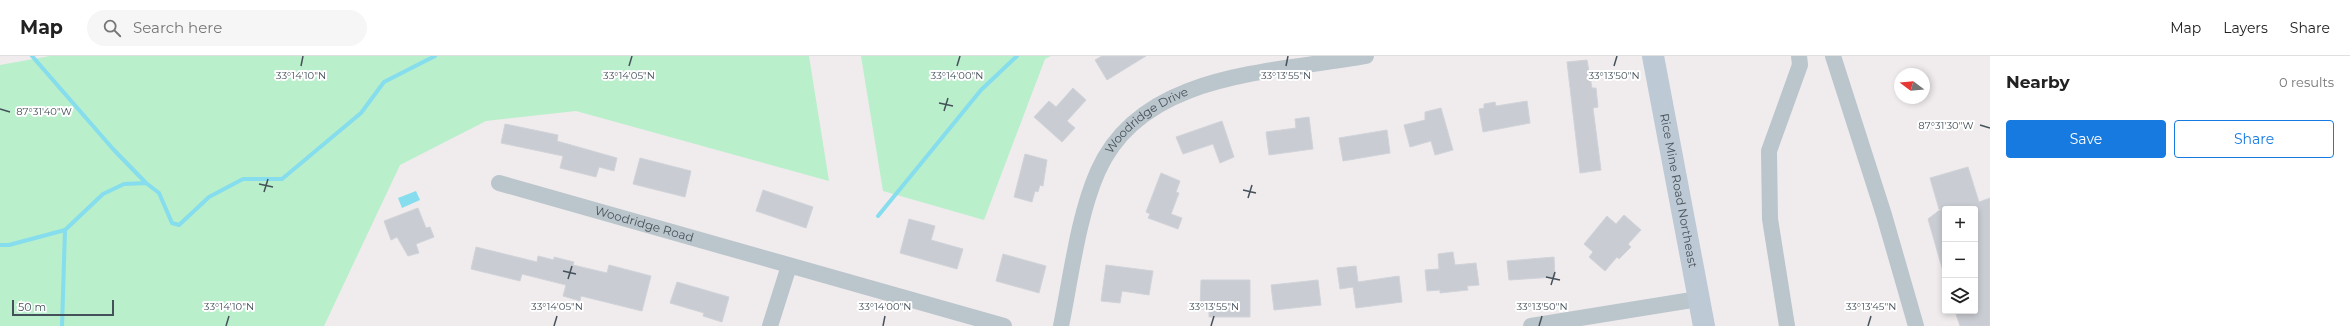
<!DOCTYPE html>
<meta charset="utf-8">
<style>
body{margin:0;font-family:Montserrat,sans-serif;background:#f6f6f6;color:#222}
.controls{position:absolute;right:12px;bottom:12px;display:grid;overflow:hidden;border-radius:4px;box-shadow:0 2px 6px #0003}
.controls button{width:36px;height:36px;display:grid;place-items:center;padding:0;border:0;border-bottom:1px solid #e0e0e0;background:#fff;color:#222;font:20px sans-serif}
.compass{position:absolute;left:1894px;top:12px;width:36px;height:36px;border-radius:50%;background:#fff;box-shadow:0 2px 6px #0003;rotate:286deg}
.scale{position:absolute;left:12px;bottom:10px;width:102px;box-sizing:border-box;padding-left:4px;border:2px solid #45515a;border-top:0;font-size:11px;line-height:14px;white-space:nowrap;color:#45515a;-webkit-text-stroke:3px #fff;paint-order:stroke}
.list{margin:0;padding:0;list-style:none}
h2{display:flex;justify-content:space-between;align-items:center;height:52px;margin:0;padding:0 16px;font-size:17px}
h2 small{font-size:13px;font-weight:400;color:#767676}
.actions{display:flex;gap:8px;padding:12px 16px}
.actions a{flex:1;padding:9px 0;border:1px solid #167ae0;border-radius:4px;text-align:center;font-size:14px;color:#167ae0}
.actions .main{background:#167ae0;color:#fff}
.icon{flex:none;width:22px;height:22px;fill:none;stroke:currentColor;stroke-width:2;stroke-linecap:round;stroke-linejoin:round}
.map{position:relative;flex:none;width:1990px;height:270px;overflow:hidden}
header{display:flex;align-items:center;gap:24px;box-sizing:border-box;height:56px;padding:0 20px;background:#fff;border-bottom:1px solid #e0e0e0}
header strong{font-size:19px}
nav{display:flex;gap:22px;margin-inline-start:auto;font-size:14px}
.search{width:280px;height:36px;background:#f6f6f6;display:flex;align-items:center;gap:10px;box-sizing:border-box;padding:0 14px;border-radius:22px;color:#767676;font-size:15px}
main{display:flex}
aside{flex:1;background:#fff}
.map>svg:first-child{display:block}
</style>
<header>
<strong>Map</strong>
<div class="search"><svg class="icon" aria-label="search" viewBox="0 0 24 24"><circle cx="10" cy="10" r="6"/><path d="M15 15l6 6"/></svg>Search here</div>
<nav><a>Map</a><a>Layers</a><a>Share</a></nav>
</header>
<main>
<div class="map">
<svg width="1990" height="270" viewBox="0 0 1990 270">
<rect width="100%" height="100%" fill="#f0eced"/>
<g fill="#b9efcb">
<polygon points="50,0 809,0 829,125 576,55 486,65 400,109 324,270 0,270 0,9"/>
<polygon points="861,0 1051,0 1045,3 984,164 883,135"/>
</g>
<polygon fill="#85dded" points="416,135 420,144 402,152 398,142"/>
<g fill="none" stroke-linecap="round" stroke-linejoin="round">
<g stroke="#85dded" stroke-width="4">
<polyline points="32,0 113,93 146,127"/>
<polyline points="878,160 981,34 1017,0"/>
<polyline points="0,189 9,189 65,174 103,138 124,128 146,127 159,137 172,167 179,169 209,141 243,123 282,123 361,57 384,26 435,0"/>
<polyline points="62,270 65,174"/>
</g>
</g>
<g fill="#c9ccd2" stroke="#d0d3d9">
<polygon points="1102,0 1146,0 1107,24 1095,4"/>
<polygon points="1587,4 1592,32 1596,32 1598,51 1593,52 1601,114 1580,117 1567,6"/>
<polygon points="1073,32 1086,44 1067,65 1075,72 1062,86 1034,61 1049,45 1056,51"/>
<polygon points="1527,45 1530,67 1483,76 1479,53 1484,52 1484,48 1495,46 1496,50"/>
<polygon points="1441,52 1453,94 1435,99 1431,85 1410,91 1404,69 1425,64 1425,56"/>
<polygon points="1309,61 1313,93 1269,99 1266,76 1296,72 1295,63"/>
<polygon points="1222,65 1234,101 1220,107 1213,88 1183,98 1176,81"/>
<polygon points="505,68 558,79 557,85 617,102 614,115 599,111 596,121 560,112 563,100 501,87"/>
<polygon points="1387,74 1390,97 1343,105 1339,82"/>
<polygon points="1025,98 1047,104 1043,130 1040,129 1038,136 1035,135 1032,146 1014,141"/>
<polygon points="640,102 691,115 685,141 633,128"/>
<polygon points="1968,111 1979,146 1990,142 1990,270 1960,270 1955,255 1975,255 1975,153 1945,153 1945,211 1942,212 1928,163 1941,153 1939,153 1930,122"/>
<polygon points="1161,117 1180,125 1176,136 1179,137 1171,158 1182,162 1178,173 1148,162 1150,158 1146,156"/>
<polygon points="763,134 813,151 806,172 756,155"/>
<polygon points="418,152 426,172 430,171 434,181 416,188 419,197 408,200 397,181 391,184 384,165"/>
<polygon points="1624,159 1641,174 1628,188 1631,191 1619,203 1617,201 1605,215 1589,201 1593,196 1584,188 1607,160 1616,168"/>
<polygon points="909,163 935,170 931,184 963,193 957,213 900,197"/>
<polygon points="476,191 537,206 538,200 554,204 554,201 574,206 573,209 607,217 609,209 651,220 642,255 581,240 580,245 563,240 566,229 522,218 520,225 471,213"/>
<polygon points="1453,196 1455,209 1476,207 1479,229 1467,230 1468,234 1440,237 1440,234 1427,235 1425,214 1439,213 1438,198"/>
<polygon points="1003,198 1046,210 1039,237 996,225"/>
<polygon points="1554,201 1555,221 1509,224 1507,205"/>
<polygon points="1106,209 1153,215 1149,239 1122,235 1120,247 1101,245"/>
<polygon points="1356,210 1358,226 1399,220 1402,246 1356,252 1353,231 1340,233 1337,212"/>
<polygon points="1201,224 1250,224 1250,261 1209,261 1209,253 1200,253"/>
<polygon points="1318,224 1321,249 1274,254 1271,229"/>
<polygon points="677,226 729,241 722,266 703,260 704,257 670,247"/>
</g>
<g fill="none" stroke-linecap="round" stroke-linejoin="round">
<g stroke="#bbc5cc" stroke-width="16">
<polyline points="1833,0 1884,159 1916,270"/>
<path id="s1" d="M499,127L1004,270"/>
<polyline points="770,270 789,210"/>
<path id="s2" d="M1061,270C1071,221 1078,160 1098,115C1142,15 1274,17 1366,0"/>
<polyline points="1531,270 1698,243"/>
<polyline points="1787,270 1770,163 1769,95 1800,9 1799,0"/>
</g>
<path stroke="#bdc9d4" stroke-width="22" id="s3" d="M1653,0L1704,270"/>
</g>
<path fill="none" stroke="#45515a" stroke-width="1.5" d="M301,10L303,0M629,10L632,0M957,10L960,0M1286,10L1288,0M1614,10L1617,0M939,47L953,50M0,53L10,56M944,55L948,42M1980,69L1990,72M259,128L273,131M1243,134L1256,137M264,136L268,123M1248,142L1252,129M563,215L576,218M1546,221L1560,224M568,223L572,210M1551,229L1555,216M226,270L229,260M554,270L557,260M883,270L885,260M1211,270L1214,260M1539,270L1542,260M1868,270L1871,260"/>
<g text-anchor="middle" stroke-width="4" stroke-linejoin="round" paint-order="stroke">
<g font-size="12" fill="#45515a" stroke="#fff">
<text dy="4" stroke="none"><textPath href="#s2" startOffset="232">Woodridge Drive</textPath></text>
<text dy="4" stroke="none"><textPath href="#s3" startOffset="137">Rice Mine Road Northeast</textPath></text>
<text dy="4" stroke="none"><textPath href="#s1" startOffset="151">Woodridge Road</textPath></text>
</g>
</g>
<g font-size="10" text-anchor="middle" fill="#45515a" stroke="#fff" stroke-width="4" stroke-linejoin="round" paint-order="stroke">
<text x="301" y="23">33°14'10"N</text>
<text x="629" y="23">33°14'05"N</text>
<text x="957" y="23">33°14'00"N</text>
<text x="1286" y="23">33°13'55"N</text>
<text x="1614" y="23">33°13'50"N</text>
<text x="44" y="59">87°31'40"W</text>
<text x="1946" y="73">87°31'30"W</text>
<text x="229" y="254">33°14'10"N</text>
<text x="557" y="254">33°14'05"N</text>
<text x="885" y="254">33°14'00"N</text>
<text x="1214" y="254">33°13'55"N</text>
<text x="1542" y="254">33°13'50"N</text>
<text x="1871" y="254">33°13'45"N</text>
</g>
</svg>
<div class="controls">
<button>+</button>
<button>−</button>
<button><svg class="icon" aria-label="layers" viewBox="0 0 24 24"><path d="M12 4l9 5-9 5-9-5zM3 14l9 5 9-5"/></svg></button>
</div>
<svg class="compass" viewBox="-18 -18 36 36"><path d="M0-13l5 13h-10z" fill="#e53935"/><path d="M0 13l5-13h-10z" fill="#767676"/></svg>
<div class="scale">50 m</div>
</div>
<aside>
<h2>Nearby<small>0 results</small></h2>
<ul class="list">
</ul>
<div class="actions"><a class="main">Save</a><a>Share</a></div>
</aside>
</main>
